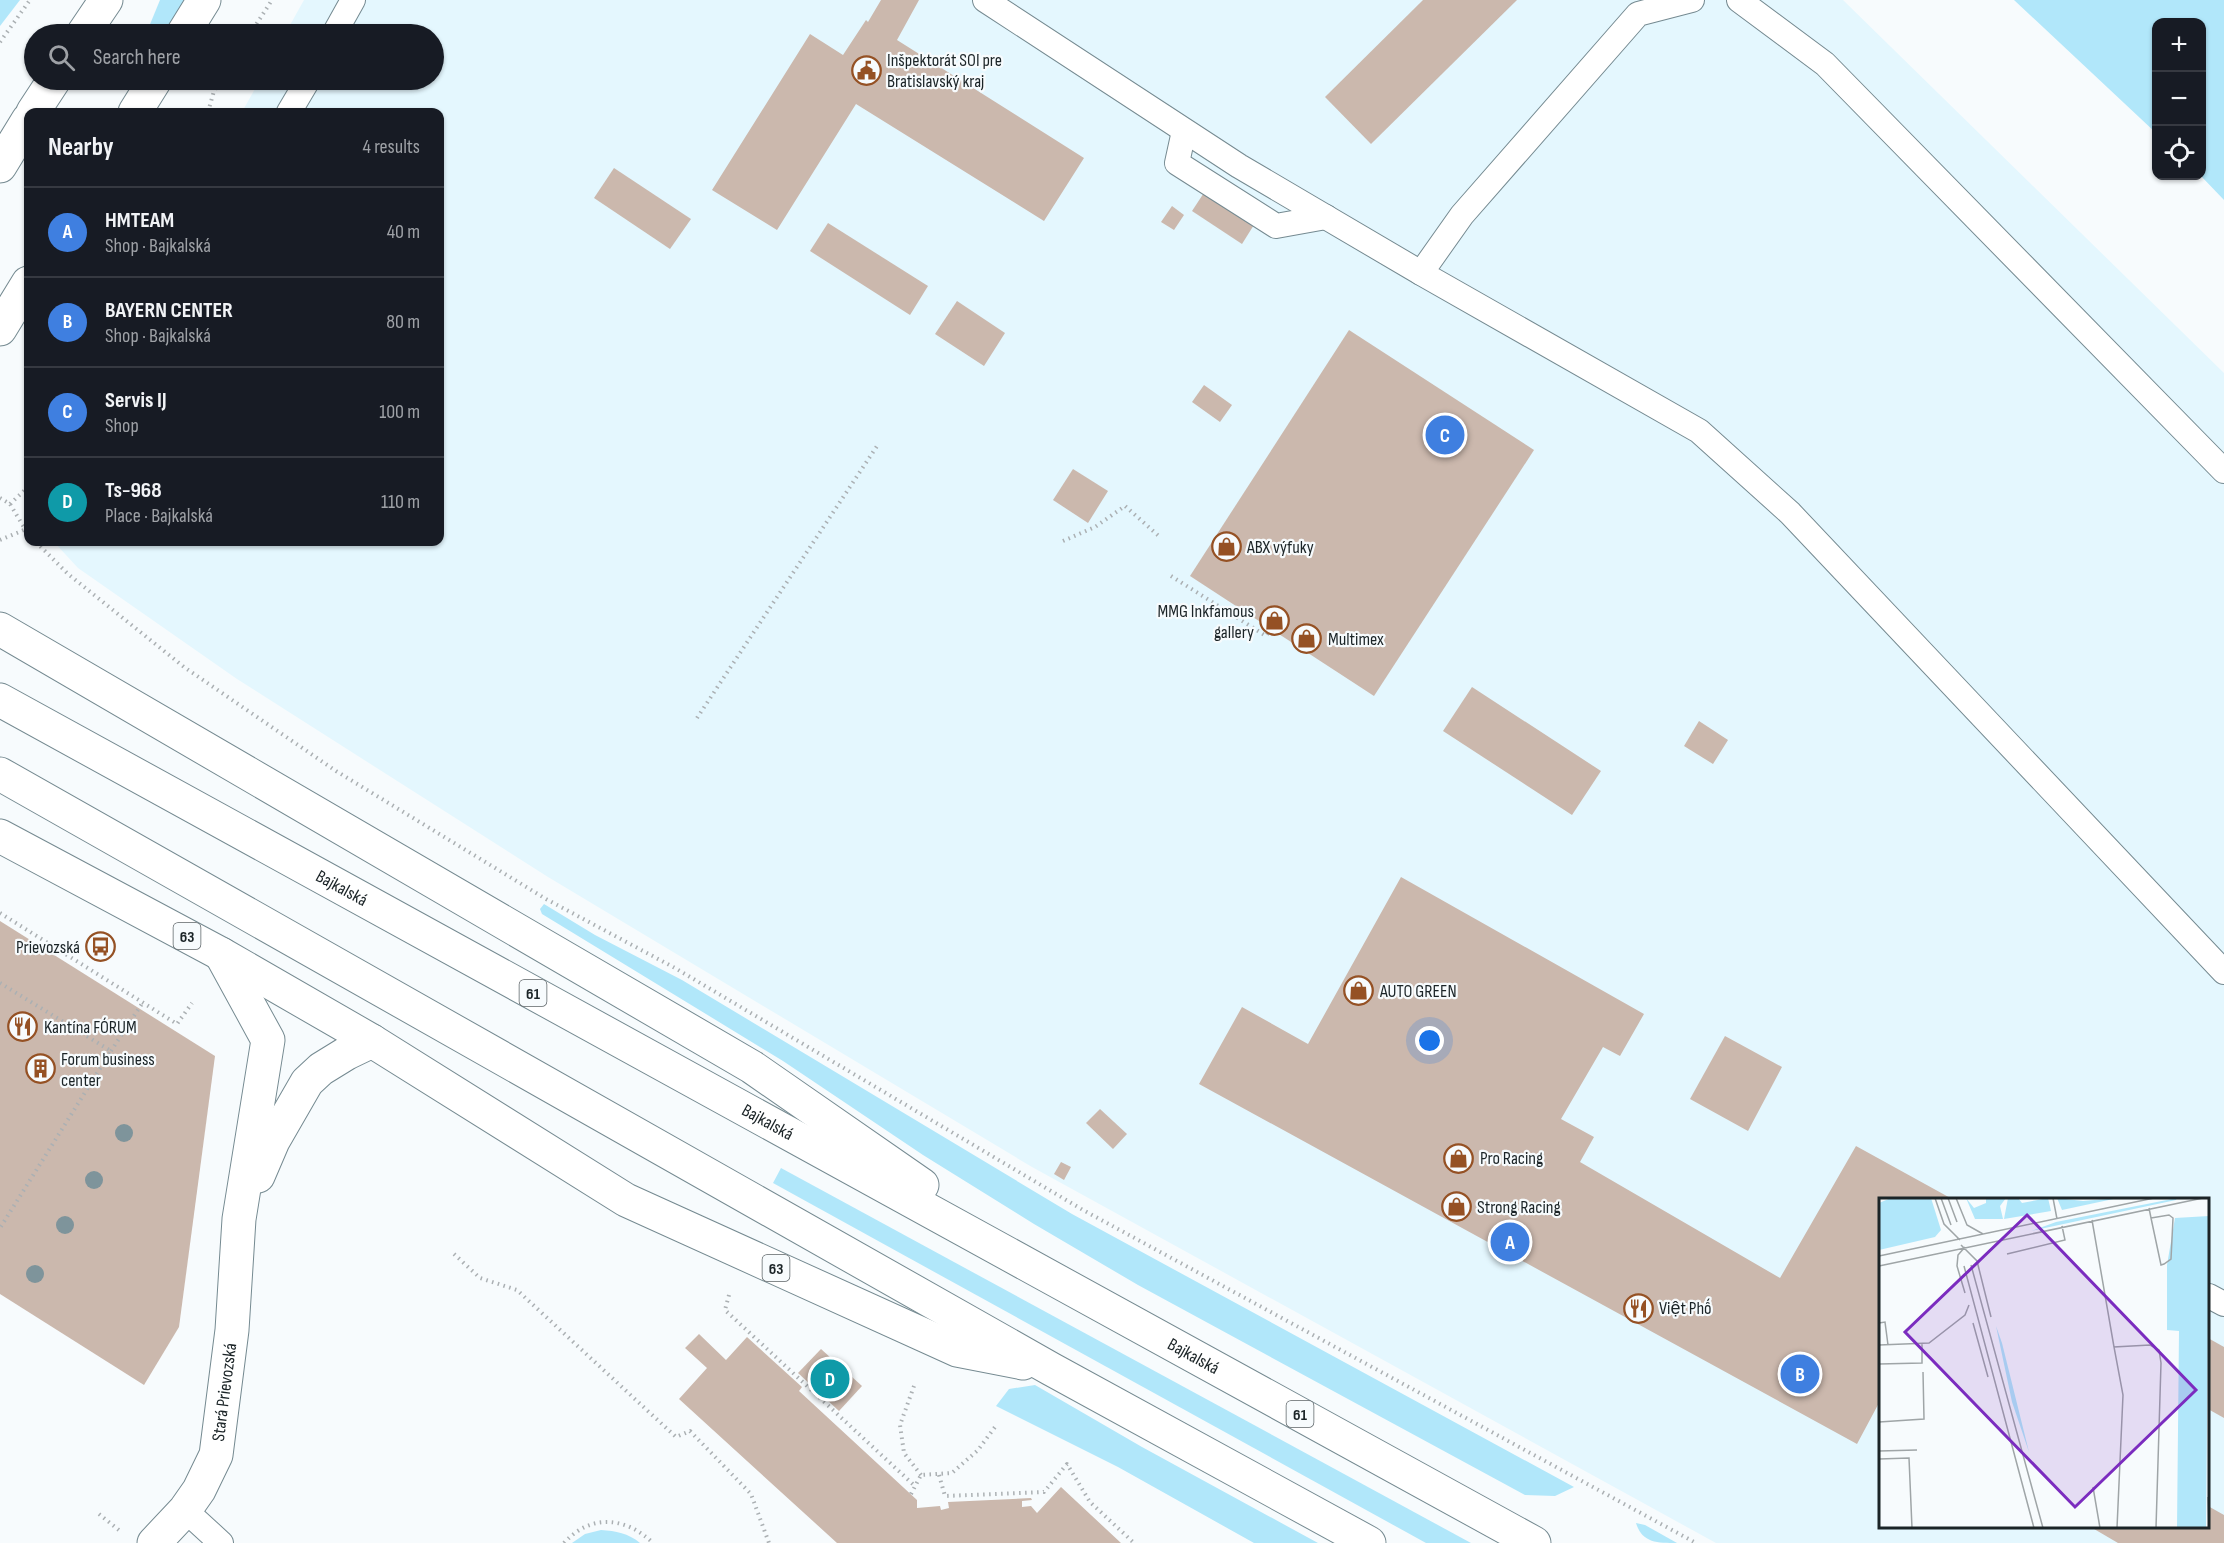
<!DOCTYPE html>
<meta charset="utf-8">
<style>
body{margin:0;font-family:"Sofia Sans Condensed",sans-serif;background:#242831;color:#f1f3f6}
.controls{position:absolute;right:18px;top:18px;display:grid;overflow:hidden;border-radius:12px;box-shadow:0 2px 4px #0004}
.controls button{width:54px;height:54px;display:grid;place-items:center;padding:0;border:0;border-bottom:2px solid #363941;background:#171b24;color:#f1f3f6;font:30px sans-serif}
.you{position:absolute;left:1430px;top:1041px;width:21px;height:21px;margin:-15px;border:4px solid #fff;border-radius:50%;background:#1a73e8;box-shadow:0 0 0 9px #1a73e833}
.badge{display:grid;place-items:center;width:39px;height:39px;border-radius:50%;background:#2563eb;color:#fff;font-size:20px;font-weight:700}
.pin{position:absolute;translate:-50% -50%;border:3px solid #fff;box-shadow:0 2px 6px #0006}
.list{margin:0;padding:0;list-style:none}
h2{display:flex;justify-content:space-between;align-items:center;height:78px;margin:0;padding:0 24px;font-size:26px}
h2 small{font-size:20px;font-weight:400;color:#9ea1a6}
.list li{display:grid;grid-template-columns:39px 1fr auto;gap:18px;align-items:center;box-sizing:border-box;height:90px;padding:0 24px;border-top:2px solid #363941}
.list b{display:block;font-size:22px;white-space:nowrap}
.list p{margin:0;font-size:20px;white-space:nowrap;color:#9ea1a6}
.list em{font-size:20px;font-style:normal;color:#9ea1a6}
.icon{flex:none;width:33px;height:33px;fill:none;stroke:currentColor;stroke-width:2;stroke-linecap:round;stroke-linejoin:round}
.map{position:relative;flex:none;width:2224px;height:1543px;overflow:hidden}
.search{position:absolute;background:#171b24;box-shadow:0 2px 4px #0004;left:24px;top:24px;width:420px;height:66px;display:flex;align-items:center;gap:15px;box-sizing:border-box;padding:0 21px;border-radius:33px;color:#9ea1a6;font-size:22px}
.panel{position:absolute;background:#171b24;box-shadow:0 2px 4px #0004;left:24px;top:108px;width:420px;height:438px;border-radius:12px}
.map>svg:first-child{display:block}
</style>
<div class="map">
<svg width="2224" height="1543" viewBox="0 0 2224 1543">
<rect width="100%" height="100%" fill="#f7fbfd"/>
<path fill="#e4f7fe" fill-rule="evenodd" d="M304,0H1843L2224,373V1543H1716L1032,1167L548,877L237,679L78,568L54,542H440V112H242L260,80H434V34H285ZM1880,1200H2208V1526H1880Z"/>
<g fill="#b1e7fa">
<polygon points="0,0 20,0 0,26"/>
<polygon points="160,0 190,0 169,34 146,34"/>
<polygon points="2014,0 2224,0 2224,200 2201,176 2202,22 2156,22 2156,133"/>
<polygon points="544,904 595,935 682,980 1072,1214 1574,1487 1555,1496 1525,1495 1138,1285 1034,1224 923,1155 783,1061 542,914 540,909"/>
<polygon points="781,1168 1471,1543 1426,1543 773,1183"/>
<polygon points="1035,1385 1142,1447 1318,1543 1254,1543 1118,1467 996,1406 1009,1389"/>
<path d="M1636,1523L1645,1525L1677,1543C1657,1543 1642,1543 1636,1523Z"/>
<path d="M601,1530C616,1531 628,1533 640,1543H572L585,1534Z"/>
</g>
<g fill="#cbb8ad">
<polygon points="881,0 919,0 897,40 1084,158 1044,221 856,104 777,230 712,190 810,34 843,55 866,20 868,22"/>
<polygon points="1423,0 1517,0 1371,144 1325,97"/>
<polygon points="614,168 691,219 670,249 594,198"/>
<polygon points="1213,179 1262,212 1242,244 1192,211"/>
<polygon points="1172,206 1184,215 1174,230 1161,222"/>
<polygon points="828,223 928,286 910,315 810,251"/>
<polygon points="957,301 1005,333 984,366 935,334"/>
<polygon points="1349,330 1534,450 1374,696 1190,576"/>
<polygon points="1204,385 1232,405 1220,422 1192,402"/>
<polygon points="1073,469 1108,491 1088,523 1053,500"/>
<polygon points="1472,687 1601,771 1572,815 1443,731"/>
<polygon points="1699,721 1728,740 1713,764 1684,746"/>
<polygon points="1401,877 1644,1014 1620,1056 1603,1047 1561,1119 1594,1137 1580,1162 1780,1278 1856,1146 1954,1200 1880,1200 1880,1401 1857,1444 1199,1084 1242,1007 1308,1044"/>
<polygon points="0,921 215,1056 179,1327 144,1385 0,1294"/>
<polygon points="1725,1036 1782,1067 1748,1131 1690,1099"/>
<polygon points="1100,1109 1127,1134 1113,1149 1086,1123"/>
<polygon points="1061,1162 1071,1167 1064,1180 1054,1174"/>
<polygon points="699,1334 726,1360 747,1337 802,1387 799,1391 917,1500 917,1508 940,1506 941,1510 949,1508 948,1502 1031,1498 1032,1500 1022,1501 1022,1507 1031,1506 1037,1513 1061,1487 1121,1543 837,1543 679,1399 707,1368 685,1348"/>
<polygon points="2208,1338 2224,1347 2224,1418 2208,1409"/>
<polygon points="821,1349 862,1386 839,1411 798,1373"/>
<polygon points="2208,1506 2224,1515 2224,1543 2118,1543 2089,1526 2208,1526"/>
</g>
<g fill="none" stroke-linecap="round" stroke-linejoin="round">
<defs>
<g id="lane">
<polyline points="985,0 1239,166 1421,273"/>
<polyline points="1692,0 1638,14 1462,215 1421,273 1699,431 1790,513 2224,972"/>
<polyline points="1739,0 1825,64 2224,471"/>
<polyline points="334,34 353,0"/>
<polyline points="289,112 308,80"/>
<polyline points="1184,131 1177,163 1276,226 1326,217"/>
<polyline points="2209,1296 2224,1304"/>
<polyline points="185,1510 221,1543"/>
</g>
<g id="street">
<polyline points="258,1176 273,1141 307,1082 321,1069 347,1053 372,1041"/>
<path id="s1" d="M154,1543L185,1510L199,1490L216,1455L232,1330L239,1219L268,1040L221,954"/>
</g>
<g id="primary">
<polyline points="83,34 106,0"/>
<polyline points="183,34 204,0"/>
<polyline points="33,112 54,80"/>
<polyline points="135,112 155,80"/>
<polyline points="0,166 28,120"/>
<polyline points="0,329 28,283"/>
<polyline points="0,629 752,1067 922,1185"/>
<path id="s2" d="M0,700L1534,1543"/>
<polyline points="0,774 1051,1369 1369,1543"/>
<polyline points="0,836 221,954 372,1041 626,1200 957,1350 1023,1363"/>
</g>
</defs>
<use href="#lane" stroke="#758a91" stroke-width="26"/>
<use href="#street" stroke="#758a91" stroke-width="35"/>
<use href="#primary" stroke="#758a91" stroke-width="35"/>
<g stroke="#abb0b3" stroke-width="4" stroke-dasharray="1.5 4.5" stroke-linecap="butt">
<polyline points="250,34 272,0"/>
<polyline points="0,42 30,0"/>
<polyline points="208,112 214,91 222,80"/>
<polyline points="0,498 10,504 28,534"/>
<polyline points="10,504 28,487"/>
<polyline points="0,540 24,530"/>
<polyline points="1063,541 1095,527 1125,506 1160,537"/>
<polyline points="36,542 68,574 184,667 336,771 546,899 675,968 1083,1210 1696,1543"/>
<polyline points="1171,576 1266,636 1271,628"/>
<polyline points="697,718 879,443"/>
<polyline points="0,913 177,1024 192,1003"/>
<polyline points="0,983 111,1051 0,1228"/>
<polyline points="111,1051 143,1002"/>
<polyline points="454,1254 480,1278 517,1290 676,1437 690,1431 751,1494 769,1543"/>
<polyline points="729,1295 725,1310 916,1487"/>
<polyline points="914,1386 900,1425 904,1453 921,1475"/>
<polyline points="939,1475 945,1496 1044,1492 1067,1464 1090,1502 1134,1543"/>
<polyline points="911,1494 921,1475 952,1473 978,1450 995,1427"/>
<polyline points="99,1514 120,1531"/>
<path d="M564,1543C591,1513 626,1517 653,1543"/>
</g>
<use href="#lane" stroke="#fff" stroke-width="24"/>
<use href="#street" stroke="#fff" stroke-width="33"/>
<use href="#primary" stroke="#fff" stroke-width="33"/>
</g>
<g fill="#7e949b">
<circle cx="124" cy="1133" r="9"/>
<circle cx="94" cy="1180" r="9"/>
<circle cx="65" cy="1225" r="9"/>
<circle cx="35" cy="1274" r="9"/>
</g>
<defs>
<symbol id="civic-ring" viewBox="-11 -11 22 22"><circle r="9.5" fill="#f7fbfd" stroke="#955124" stroke-width="1.5"/><path d="M-.6-6.5H3V-4.5H.6V-3L4-1V1h2V6H-6V1h2V-1L-.6-3ZM-1.2 2.5V6h2.4V2.5Z" fill="#955124"/></symbol>
<symbol id="shop-ring" viewBox="-11 -11 22 22"><circle r="9.5" fill="#f7fbfd" stroke="#955124" stroke-width="1.5"/><path d="M-5-2.5h2.3a2.7 3.5 0 0 1 5.4 0H5L5.5 6h-11ZM-1.5-2.5h3a1.5 2.3 0 0 0-3 0Z" fill="#955124"/></symbol>
<symbol id="bus-ring" viewBox="-11 -11 22 22"><circle r="9.5" fill="#f7fbfd" stroke="#955124" stroke-width="1.5"/><path d="M-5-6H5V4H4V6H2V4H-2V6H-4V4H-5ZM-3.5-4V0h7V-4ZM-3.5 1.2v1.5H-2V1.2ZM2 1.2v1.5H3.5V1.2Z" fill="#955124"/></symbol>
<symbol id="restaurant-ring" viewBox="-11 -11 22 22"><circle r="9.5" fill="#f7fbfd" stroke="#955124" stroke-width="1.5"/><path d="M-5-6h1v4h1v-4h1v4h1v-4h1v5L-1.5 .5V6h-2V.5L-5-1ZM5-6V6H3V1.5H1.5Q1.5-4 5-6Z" fill="#955124"/></symbol>
<symbol id="building-ring" viewBox="-11 -11 22 22"><circle r="9.5" fill="#f7fbfd" stroke="#955124" stroke-width="1.5"/><path d="M-4-6H4V6H1V3H-1V6H-4ZM-2.5-4.3h1.7v1.8h-1.7ZM.8-4.3h1.7v1.8H.8ZM-2.5-1h1.7V.8h-1.7ZM.8-1h1.7V.8H.8Z" fill="#955124"/></symbol>
</defs>
<g fill-rule="evenodd">
<use href="#civic-ring" x="850" y="54" width="33" height="33"/>
<use href="#shop-ring" x="1210" y="530" width="33" height="33"/>
<use href="#shop-ring" x="1258" y="604" width="33" height="33"/>
<use href="#shop-ring" x="1290" y="622" width="33" height="33"/>
<use href="#bus-ring" x="84" y="930" width="33" height="33"/>
<use href="#shop-ring" x="1342" y="974" width="33" height="33"/>
<use href="#restaurant-ring" x="6" y="1010" width="33" height="33"/>
<use href="#building-ring" x="24" y="1052" width="33" height="33"/>
<use href="#shop-ring" x="1442" y="1142" width="33" height="33"/>
<use href="#shop-ring" x="1440" y="1190" width="33" height="33"/>
<use href="#restaurant-ring" x="1622" y="1292" width="33" height="33"/>
</g>
<g text-anchor="middle" stroke-width="4.5" stroke-linejoin="round" paint-order="stroke">
<g fill="#f7fbfd" stroke="#5d6467" stroke-width="1.5">
<rect x="173.5" y="923" width="27" height="26" rx="4.5"/>
<rect x="519.5" y="980" width="27" height="26" rx="4.5"/>
<rect x="762.5" y="1255" width="27" height="26" rx="4.5"/>
<rect x="1286.5" y="1401" width="27" height="26" rx="4.5"/>
</g>
<g font-size="16" font-weight="bold" fill="#1b2427">
<text x="187" y="942">63</text>
<text x="533" y="999">61</text>
<text x="776" y="1274">63</text>
<text x="1300" y="1420">61</text>
</g>
<g font-size="18" fill="#1b2427" stroke="#f7fbfd" text-anchor="start">
<text x="887" y="66">Inšpektorát SOI pre<tspan x="887" dy="21">Bratislavský kraj</tspan></text>
<text x="1247" y="553">ABX výfuky</text>
<text x="1254" y="617" text-anchor="end">MMG Inkfamous<tspan x="1254" dy="21">gallery</tspan></text>
<text x="1328" y="645">Multimex</text>
<text x="80" y="953" text-anchor="end">Prievozská</text>
<text x="1380" y="997">AUTO GREEN</text>
<text x="44" y="1033">Kantína FÓRUM</text>
<text x="61" y="1065">Forum business<tspan x="61" dy="21">center</tspan></text>
<text x="1480" y="1164">Pro Racing</text>
<text x="1477" y="1213">Strong Racing</text>
<text x="1659" y="1314">Việt Phố</text>
</g>
<g font-size="18" fill="#1b2427" stroke="#f7fbfd">
<text dy="6" stroke="none"><textPath href="#s2" startOffset="390">Bajkalská</textPath></text>
<text dy="6" stroke="none"><textPath href="#s2" startOffset="876">Bajkalská</textPath></text>
<text dy="6" stroke="none"><textPath href="#s2" startOffset="1362">Bajkalská</textPath></text>
<text dy="6" stroke="none"><textPath href="#s1" startOffset="172">Stará Prievozská</textPath></text>
</g>
</g>
<g transform="translate(1879 1198)">
<rect width="330" height="330" fill="#f7fbfd"/>
<path d="M12,0H52L62,32L56,39L0,52V5ZM87,0L95,10L107,5V0H127L121,8L124,21H96ZM129,0H139L143,5L169,0L172,13L125,21ZM178,0L204,3L239,0L183,12ZM298,0L297,2L152,33L177,24ZM330,18L327,330H298L300,133L288,132V67L296,20ZM117,128L123,145L150,254L133,204Z" fill="#b1e7fa"/>
<path fill="none" stroke="#9fa5a7" stroke-width="1.5" d="M56,0L65,26L81,42M62,0L72,27M69,0L78,24M77,0L88,27L104,36M174,0L178,21M270,10L272,20L282,67L285,66L292,61L294,20L290,17L272,20M213,22L235,149M82,47L98,63L112,119M86,49L79,57L78,68L86,95M128,56L186,42L183,28M0,58L275,0M92,67L164,330M0,68L324,0M85,68L155,330M0,125L6,124L9,147M94,125L109,179M0,147L50,145L86,117L90,107M0,166L43,165V146M0,224L45,221L44,174M0,253L38,252M0,261L30,260L33,330M214,289L221,330M329,299L330,330M238,330L244,197L235,149L271,147L280,152L282,165L277,330"/>
<path fill="#7b2cbf" fill-opacity="0.15" stroke="#7b2cbf" stroke-width="3" d="M148,17L317,192L196,309L26,134Z"/>
<rect width="330" height="330" fill="none" stroke="#1b2427" stroke-width="3"/>
</g>
</svg>
<div class="controls">
<button>+</button>
<button>−</button>
<button><svg class="icon" aria-label="locate" viewBox="0 0 24 24"><circle cx="12" cy="12" r="6"/><path d="M12 2v4M12 18v4M2 12h4M18 12h4"/></svg></button>
</div>
<div class="you"></div>
<div class="pin badge" style="left:1510px;top:1242px;background:#3f7fe0">A</div>
<div class="pin badge" style="left:1800px;top:1374px;background:#3f7fe0">B</div>
<div class="pin badge" style="left:1445px;top:435px;background:#3f7fe0">C</div>
<div class="pin badge" style="left:830px;top:1379px;background:#0f9aa8">D</div>
<div class="search"><svg class="icon" aria-label="search" viewBox="0 0 24 24"><circle cx="10" cy="10" r="6"/><path d="M15 15l6 6"/></svg>Search here</div>
<section class="panel">
<h2>Nearby<small>4 results</small></h2>
<ul class="list">
<li><span class="badge" style="background:#3f7fe0">A</span><div><b>HMTEAM</b><p>Shop · Bajkalská</p></div><em>40 m</em></li>
<li><span class="badge" style="background:#3f7fe0">B</span><div><b>BAYERN CENTER</b><p>Shop · Bajkalská</p></div><em>80 m</em></li>
<li><span class="badge" style="background:#3f7fe0">C</span><div><b>Servis IJ</b><p>Shop</p></div><em>100 m</em></li>
<li><span class="badge" style="background:#0f9aa8">D</span><div><b>Ts-968</b><p>Place · Bajkalská</p></div><em>110 m</em></li>
</ul>
</section>
</div>
